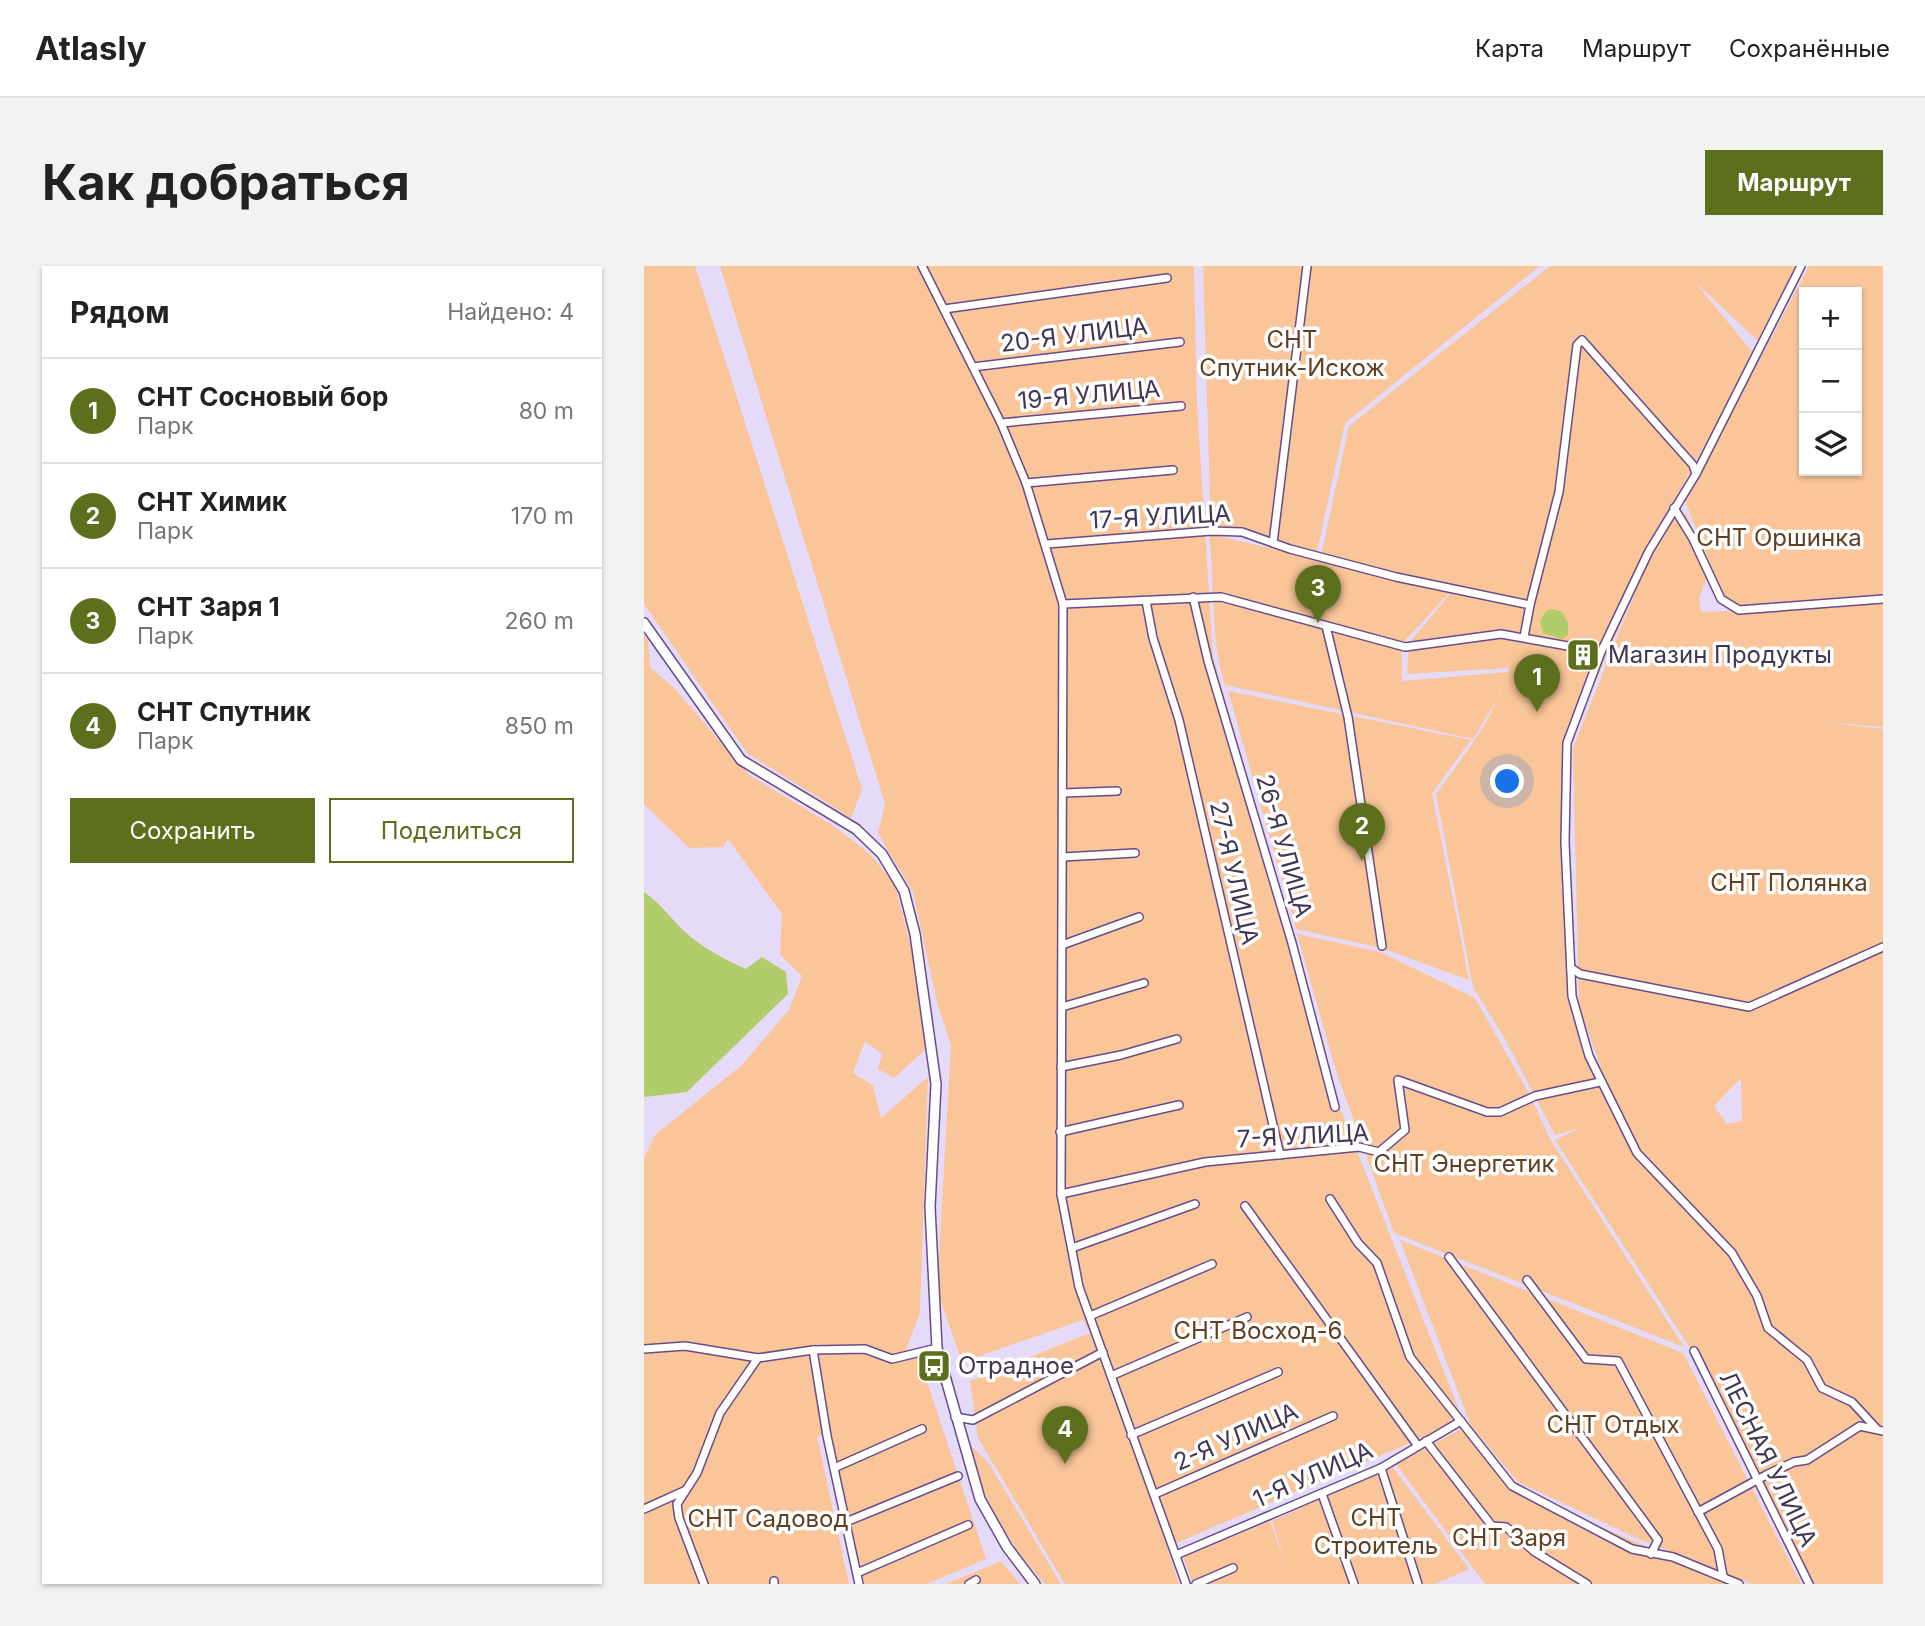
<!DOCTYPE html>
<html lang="ru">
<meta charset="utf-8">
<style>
body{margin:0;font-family:Inter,sans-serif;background:#f2f2f2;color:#222}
.controls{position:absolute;right:21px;top:21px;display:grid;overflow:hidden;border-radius:0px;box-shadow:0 2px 5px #0004}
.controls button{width:63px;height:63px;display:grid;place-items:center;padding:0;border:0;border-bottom:2px solid #e0e0e0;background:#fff;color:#222;font:35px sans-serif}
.you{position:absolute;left:864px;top:516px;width:24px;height:24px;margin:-18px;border:5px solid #fff;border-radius:50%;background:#1a73e8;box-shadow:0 0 0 10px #1a73e833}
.badge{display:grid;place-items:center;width:46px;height:46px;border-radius:50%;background:#5c6f1d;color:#fff;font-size:23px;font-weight:700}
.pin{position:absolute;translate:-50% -58px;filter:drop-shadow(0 2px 4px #0008)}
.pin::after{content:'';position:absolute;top:37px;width:24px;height:21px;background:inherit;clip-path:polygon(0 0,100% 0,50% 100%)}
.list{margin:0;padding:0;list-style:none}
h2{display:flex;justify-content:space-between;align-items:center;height:91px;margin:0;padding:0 28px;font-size:30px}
h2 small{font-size:23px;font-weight:400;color:#767676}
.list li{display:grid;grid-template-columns:46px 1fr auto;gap:21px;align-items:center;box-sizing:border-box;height:105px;padding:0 28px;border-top:2px solid #e0e0e0}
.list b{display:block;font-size:26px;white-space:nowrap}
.list p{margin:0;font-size:23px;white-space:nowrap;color:#767676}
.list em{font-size:23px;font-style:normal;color:#767676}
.actions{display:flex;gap:14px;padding:21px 28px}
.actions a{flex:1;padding:16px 0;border:2px solid #5c6f1d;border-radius:0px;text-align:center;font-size:24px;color:#5c6f1d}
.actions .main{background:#5c6f1d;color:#fff}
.icon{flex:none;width:38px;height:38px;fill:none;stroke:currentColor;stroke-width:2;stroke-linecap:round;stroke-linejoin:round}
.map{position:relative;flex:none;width:1239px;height:1318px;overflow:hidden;border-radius:0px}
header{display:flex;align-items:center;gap:42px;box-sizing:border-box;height:98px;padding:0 35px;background:#fff;border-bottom:2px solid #e0e0e0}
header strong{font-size:33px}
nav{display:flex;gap:38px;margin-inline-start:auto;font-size:24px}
.intro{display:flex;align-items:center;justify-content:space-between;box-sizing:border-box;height:168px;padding:0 42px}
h1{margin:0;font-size:49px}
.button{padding:18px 32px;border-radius:0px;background:#5c6f1d;color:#fff;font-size:24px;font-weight:700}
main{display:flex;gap:42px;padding:0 42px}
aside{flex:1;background:#fff;border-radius:0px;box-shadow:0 2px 5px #0004}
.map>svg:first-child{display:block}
</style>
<header>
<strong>Atlasly</strong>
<nav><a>Карта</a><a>Маршрут</a><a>Сохранённые</a></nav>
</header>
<div class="intro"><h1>Как добраться</h1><a class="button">Маршрут</a></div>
<main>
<aside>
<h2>Рядом<small>Найдено: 4</small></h2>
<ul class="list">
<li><span class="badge">1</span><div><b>СНТ Сосновый бор</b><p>Парк</p></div><em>80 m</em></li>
<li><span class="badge">2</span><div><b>СНТ Химик</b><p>Парк</p></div><em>170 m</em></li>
<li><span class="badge">3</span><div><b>СНТ Заря 1</b><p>Парк</p></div><em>260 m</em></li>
<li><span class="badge">4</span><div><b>СНТ Спутник</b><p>Парк</p></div><em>850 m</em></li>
</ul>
<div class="actions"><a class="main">Сохранить</a><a>Поделиться</a></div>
</aside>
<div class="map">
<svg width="1239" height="1318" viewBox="0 0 1239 1318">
<rect width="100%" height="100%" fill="#e5dbf8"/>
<g fill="#f9c599" fill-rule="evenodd">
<polygon points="0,0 51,0 218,523 207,552 103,487 0,338"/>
<polygon points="76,0 550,0 553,138 569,391 696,842 819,1154 523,1281 535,1318 421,1318 334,1172 326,1115 446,1067 439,1054 318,1096 293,1024 307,779 293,736 269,626 234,567 241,538"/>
<polygon points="559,0 896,0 701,157 673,285 567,265"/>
<path d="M906,0H1152L1114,75L1051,16L1110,88L1033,230L1015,271L1025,254L1042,247L1066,304L1055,332L1057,346L1085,345L1041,235L1165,0H1239V461L1180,456L1239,463V1318H1166L1120,1236L1046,1082L911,874L936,862L911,869L861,773L829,721L792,528C819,490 848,456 862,411L853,434L829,473L581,419C566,371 571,319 565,268L808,324L758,378V415L864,406L865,402L763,408L765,377L810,323L677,290L705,160ZM1160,26H1213V205H1160ZM994,319L929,482L935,740L973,847L970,848L924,733L925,475ZM1097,812L1098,855L1083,858L1070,840Z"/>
<polygon points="0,369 4,374 6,401 31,423 105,509 191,561 227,589 251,619 267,681 281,784 250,812 234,803 238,788 221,775 209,807 229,819 237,852 284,811 276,1047 262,1083 278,1096 283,1112 278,1118 283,1116 342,1293 283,1318 210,1318 178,1169 173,1171 205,1318 0,1318 0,892 11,869 98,799 145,744 158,710 136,689 138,648 84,573 79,581 45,582 0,538"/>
<polygon points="584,425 827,474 788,527 825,714 737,682 652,663"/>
<polygon points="653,668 736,686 831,732 887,831 906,873 1040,1081 750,967 692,805"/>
<polygon points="756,974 1039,1087 1157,1318 1108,1318 990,1271 874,1216 827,1160"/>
<polygon points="821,1161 877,1226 1088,1318 841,1318 752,1198"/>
<path d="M327,1180L344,1196L417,1318H401C367,1281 335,1230 327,1180Z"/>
<polygon points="748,1200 825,1303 791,1318 549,1318 539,1291 626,1255 642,1300 628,1255"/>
<polygon points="357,1295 376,1318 302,1318"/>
</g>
<g fill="#b1cc6a">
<polygon points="908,343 918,346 924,357 924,369 918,373 899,367 896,355 902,345"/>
<path d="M0,626C13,635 21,645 32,657C50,677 77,692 102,703L118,691L142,706L144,728L43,826L0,831Z"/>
</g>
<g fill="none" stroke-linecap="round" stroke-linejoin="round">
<defs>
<g id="minor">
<polyline points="278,0 357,157 382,217 419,338 417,928 435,1021 542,1318"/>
<polyline points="1157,0 1052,208 1005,285 957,386 923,477 921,576 928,730 945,790 993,887 1088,987 1113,1030 1124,1062 1163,1094 1178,1122 1208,1136 1232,1162"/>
<polyline points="300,43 523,12"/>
<polyline points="329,101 536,76"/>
<polyline points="357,157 537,140"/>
<polyline points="382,217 529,204"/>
<polyline points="1030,242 1049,273 1077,333 1095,344 1239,333"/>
<polyline points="629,277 663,0"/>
<polyline points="403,278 567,265 598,266 646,283 752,311 886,339 880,371"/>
<polyline points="549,331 564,395 648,677 691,841"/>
<polyline points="502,335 509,372 535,454 636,889"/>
<polyline points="419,338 577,331 761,381 857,368 957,386"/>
<polyline points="886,339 915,226 933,79 938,74 1049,199 1052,208"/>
<polyline points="682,360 704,451 738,680"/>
<polyline points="419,527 473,525"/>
<polyline points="419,591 491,587"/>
<polyline points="418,679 495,651"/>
<polyline points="927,702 936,708 1105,741 1239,681"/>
<polyline points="418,741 500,717"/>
<polyline points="417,801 477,789 533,773"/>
<polyline points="416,866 535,839"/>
<polyline points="417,928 561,896 715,881 735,886 761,864 754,814 843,846 856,846 891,830 956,816"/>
<polyline points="686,933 714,977 733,997 766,1091 868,1220 988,1283 1029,1291 1095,1318"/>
<polyline points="601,940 774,1180"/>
<polyline points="428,982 551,938"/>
<polyline points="805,991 1014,1274 1007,1288"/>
<polyline points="883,1014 942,1093 974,1095 1074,1283 1079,1310"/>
<polyline points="446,1050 568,998"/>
<polyline points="0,1083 41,1080 114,1092 169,1084 221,1083 248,1093 293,1082"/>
<polyline points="169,1084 183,1170 215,1318"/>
<polyline points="1050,1085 1165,1318"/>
<polyline points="467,1110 603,1051"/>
<polyline points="311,1151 329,1154 459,1086"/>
<polyline points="487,1169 634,1106"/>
<polyline points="782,1175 848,1260 862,1261 891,1286 943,1318"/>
<polyline points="190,1202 278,1163"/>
<polyline points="737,1202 774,1318"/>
<polyline points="511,1228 689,1150"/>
<polyline points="678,1228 710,1318"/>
<polyline points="0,1243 40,1225"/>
<polyline points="1054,1246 1124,1208 1150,1196 1163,1194 1216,1160 1239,1165"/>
<polyline points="202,1256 314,1210"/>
<polyline points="532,1289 737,1202 817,1155"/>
<polyline points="213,1307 324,1259"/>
<polyline points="130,1315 130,1318"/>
<polyline points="60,1318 35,1252 33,1238 53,1207 76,1147 114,1092"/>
<polyline points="325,1318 332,1314"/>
<polyline points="552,1318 589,1302"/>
</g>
<polyline id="major" points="0,357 97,494 212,563 238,588 260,625 271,668 292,818 286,941 293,1082 336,1233 363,1281 391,1318"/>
</defs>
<use href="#minor" stroke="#674c8c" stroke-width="10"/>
<use href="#major" stroke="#674c8c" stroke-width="12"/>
<use href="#minor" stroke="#fff" stroke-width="7"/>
<use href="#major" stroke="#fff" stroke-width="9"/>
</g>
<defs>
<symbol id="building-square" viewBox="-11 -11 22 22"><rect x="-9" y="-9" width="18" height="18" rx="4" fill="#5c6f1d" stroke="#fff"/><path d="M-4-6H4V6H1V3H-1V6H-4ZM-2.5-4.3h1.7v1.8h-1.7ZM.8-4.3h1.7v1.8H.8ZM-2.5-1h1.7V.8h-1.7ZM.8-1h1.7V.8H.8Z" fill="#fff"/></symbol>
<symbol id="bus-square" viewBox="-11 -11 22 22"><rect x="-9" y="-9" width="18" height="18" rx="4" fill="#5c6f1d" stroke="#fff"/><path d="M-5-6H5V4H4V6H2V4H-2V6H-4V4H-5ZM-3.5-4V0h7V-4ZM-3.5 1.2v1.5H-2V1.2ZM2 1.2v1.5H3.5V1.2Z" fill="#fff"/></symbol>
</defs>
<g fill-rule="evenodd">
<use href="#building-square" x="920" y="370" width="38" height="38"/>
<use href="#bus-square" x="271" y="1081" width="38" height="38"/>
</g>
<g text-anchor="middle" stroke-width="7" stroke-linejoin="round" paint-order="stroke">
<g font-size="24" fill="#413653" stroke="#fff">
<text transform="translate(430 69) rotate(-7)" y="8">20-Я УЛИЦА</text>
<text transform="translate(445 129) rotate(-5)" y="8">19-Я УЛИЦА</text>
<text transform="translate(516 251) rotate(-3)" y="8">17-Я УЛИЦА</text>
<text transform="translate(640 580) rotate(74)" y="8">26-Я УЛИЦА</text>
<text transform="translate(590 607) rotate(77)" y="8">27-Я УЛИЦА</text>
<text transform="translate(659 870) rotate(-3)" y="8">7-Я УЛИЦА</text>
<text transform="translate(592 1171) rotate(-24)" y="8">2-Я УЛИЦА</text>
<text transform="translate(1124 1193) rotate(64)" y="8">ЛЕСНАЯ УЛИЦА</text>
<text transform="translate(669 1209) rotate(-24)" y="8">1-Я УЛИЦА</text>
</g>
<g font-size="24" fill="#603f22" stroke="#fff">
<text x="648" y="82">СНТ<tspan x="648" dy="28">Спутник-Искож</tspan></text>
<text x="1135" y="280">СНТ Оршинка</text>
<text x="1145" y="625">СНТ Полянка</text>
<text x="820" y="906">СНТ Энергетик</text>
<text x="614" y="1073">СНТ Восход-6</text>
<text x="969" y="1167">СНТ Отдых</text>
<text x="732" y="1260">СНТ<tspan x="732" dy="28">Строитель</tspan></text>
<text x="124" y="1261">СНТ Садовод</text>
<text x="865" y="1280">СНТ Заря</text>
</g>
<g font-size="24" fill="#413653" stroke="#fff" text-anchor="start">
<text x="964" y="397">Магазин Продукты</text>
<text x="314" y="1108">Отрадное</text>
</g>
</g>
</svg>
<div class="controls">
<button>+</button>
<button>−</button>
<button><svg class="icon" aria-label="layers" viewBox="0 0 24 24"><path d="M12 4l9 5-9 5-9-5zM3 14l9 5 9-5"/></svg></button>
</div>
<div class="you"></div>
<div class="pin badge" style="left:893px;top:446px">1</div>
<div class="pin badge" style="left:718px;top:595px">2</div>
<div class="pin badge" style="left:674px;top:357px">3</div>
<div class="pin badge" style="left:421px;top:1198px">4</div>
</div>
</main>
